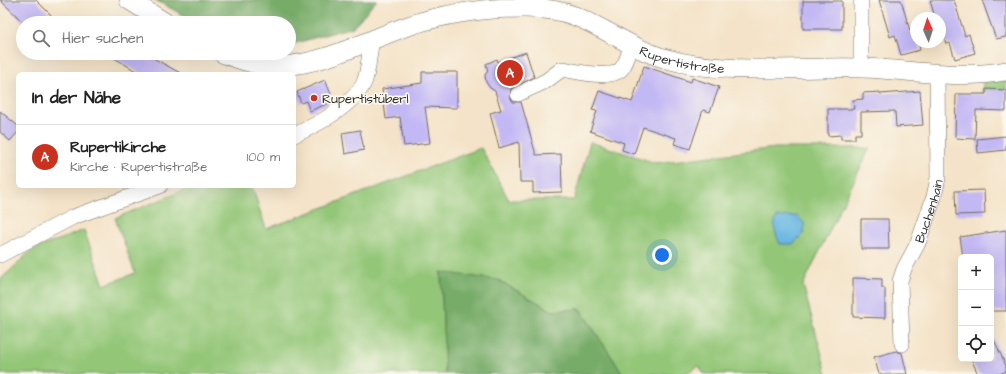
<!DOCTYPE html>
<html lang="de">
<meta charset="utf-8">
<style>
body{margin:0;font-family:"Architects Daughter",sans-serif;background:#f6f6f6;color:#222}
.controls{position:absolute;right:12px;bottom:12px;display:grid;overflow:hidden;border-radius:6px;box-shadow:0 4px 16px #0002}
.controls button{width:36px;height:36px;display:grid;place-items:center;padding:0;border:0;border-bottom:1px solid #e0e0e0;background:#fff;color:#222;font:20px sans-serif}
.compass{position:absolute;left:910px;top:12px;width:36px;height:36px;border-radius:50%;background:#fff;box-shadow:0 4px 16px #0002;rotate:357deg}
.you{position:absolute;left:662px;top:255px;width:14px;height:14px;margin:-10px;border:3px solid #fff;border-radius:50%;background:#1a73e8;box-shadow:0 0 0 6px #1a73e833}
.badge{display:grid;place-items:center;width:26px;height:26px;border-radius:50%;background:#c8321e;color:#fff;font-size:13px;font-weight:700}
.pin{position:absolute;translate:-50% -50%;border:2px solid #fff;box-shadow:0 1px 4px #0006}
.list{margin:0;padding:0;list-style:none}
h2{display:flex;justify-content:space-between;align-items:center;height:52px;margin:0;padding:0 16px;font-size:17px}
h2 small{font-size:13px;font-weight:400;color:#767676}
.list li{display:grid;grid-template-columns:26px 1fr auto;gap:12px;align-items:center;box-sizing:border-box;height:64px;padding:0 16px;border-top:1px solid #e0e0e0}
.list b{display:block;font-size:15px;white-space:nowrap}
.list p{margin:0;font-size:13px;white-space:nowrap;color:#767676}
.list em{font-size:13px;font-style:normal;color:#767676}
.icon{flex:none;width:22px;height:22px;fill:none;stroke:currentColor;stroke-width:2;stroke-linecap:round;stroke-linejoin:round}
.map{position:relative;flex:none;width:1006px;height:374px;overflow:hidden}
.search{position:absolute;background:#fff;box-shadow:0 4px 16px #0002;left:16px;top:16px;width:280px;height:44px;display:flex;align-items:center;gap:10px;box-sizing:border-box;padding:0 14px;border-radius:22px;color:#767676;font-size:15px}
.panel{position:absolute;background:#fff;box-shadow:0 4px 16px #0002;left:16px;top:72px;width:280px;height:116px;border-radius:6px}
.map>svg:first-child{display:block}
</style>
<div class="map">
<svg width="1006" height="374" viewBox="0 0 1006 374">
<rect width="100%" height="100%" fill="#fbf7ec"/>
<filter id="ink" filterUnits="userSpaceOnUse"><feTurbulence type="fractalNoise" baseFrequency=".025" numOctaves="2"/><feDisplacementMap in="SourceGraphic" scale="8" xChannelSelector="R" yChannelSelector="G"/><feConvolveMatrix kernelMatrix="1 2 1 2 8 2 1 2 1" color-interpolation-filters="sRGB"/></filter>
<filter id="wash" filterUnits="userSpaceOnUse"><feTurbulence type="fractalNoise" baseFrequency=".012" numOctaves="4" result="noise"/><feDisplacementMap in="SourceGraphic" scale="16" xChannelSelector="R" yChannelSelector="G"/><feGaussianBlur stdDeviation="0.9" result="paint"/><feColorMatrix in="noise" values="0 0 0 0 0 0 0 0 0 0 0 0 0 0 0 0 0 1.4 0 .05"/><feComposite in="paint" operator="in"/></filter>
<g filter="url(#wash)">
<rect width="100%" height="100%" fill="#f4e3c8"/>
<g fill="#93c677" stroke="#5f7851">
<polygon points="1006,80 1006,90 986,89 986,91 982,91 983,82"/>
<polygon points="590,142 656,163 775,148 870,148 803,285 827,374 704,374 699,366 684,374 623,374 580,309 553,311 498,280 441,273 445,374 0,374 0,280 32,250 84,230 104,285 135,273 115,218 195,186 252,186 266,229 481,148 509,200 574,200"/>
</g>
<g fill="#76ab68" stroke="#506b4a">
<polygon points="155,0 377,0 353,27 289,45 289,23 198,23"/>
<polygon points="441,272 498,280 553,311 580,309 623,374 445,374"/>
</g>
<path fill="#68b6e2" stroke="#4a7086" d="M797,216L804,223V233L793,244H780C776,235 772,227 777,217Z"/>
<g id="blocks">
<g fill="#c2b8f4">
<polygon points="0,0 36,0 59,23 24,23"/>
<polygon points="879,0 901,0 910,31 914,30 916,42 918,42 920,50 901,55 895,35 890,37"/>
<polygon points="930,0 954,0 965,36 969,34 975,53 955,59 950,43 946,44 940,25 940,18 935,18"/>
<polygon points="982,0 1006,0 1006,37 996,39"/>
<rect x="803" y="1" width="39" height="28"/>
<polygon points="526,52 534,77 511,89 510,97 513,102 521,102 536,155 561,154 562,192 533,193 533,182 520,182 519,142 499,148 490,113 501,110 495,91 490,88 486,82 485,75 488,71 486,64 497,59 498,62"/>
<polygon points="106,53 144,53 182,74 141,74"/>
<polygon points="644,66 691,82 692,78 719,87 710,112 703,110 690,149 674,144 676,138 643,127 634,154 622,150 624,143 590,131 597,111 592,110 599,91 632,102"/>
<polygon points="422,72 457,72 457,108 425,107 430,143 404,146 400,117 386,119 382,89 422,83"/>
<polygon points="325,80 331,94 328,96 331,102 310,111 306,101 301,103 297,92"/>
<polygon points="986,89 1006,90 1006,111 976,110 975,139 955,138 956,94 986,94"/>
<polygon points="920,91 923,125 896,127 895,111 861,112 861,134 855,134 855,139 841,139 841,135 828,136 828,109 854,109 853,100 863,99 863,93 880,92 880,94"/>
<polygon points="0,111 18,126 18,132 10,141 0,132"/>
<polygon points="360,130 364,150 345,154 342,133"/>
<polygon points="1006,136 1006,150 978,153 977,139"/>
<polygon points="984,190 985,214 956,215 955,191"/>
<polygon points="861,219 888,219 889,249 861,249"/>
<polygon points="1006,230 1006,311 991,311 991,257 963,257 960,237"/>
<polygon points="853,278 882,279 882,288 885,288 885,318 853,317"/>
<polygon points="991,333 1006,366 1006,371 1000,374 978,374 971,359 991,359"/>
<polygon points="896,351 902,353 907,374 879,374 874,357"/>
</g>
</g>
</g>
<g filter="url(#ink)">
<use href="#blocks" fill-opacity="0" stroke="#716b62" stroke-width="1"/>
<g fill="none" stroke-linecap="round" stroke-linejoin="round">
<defs>
<g id="minor">
<polyline points="861,0 861,68"/>
<path d="M518,94L546,81L562,69C576,71 613,81 622,68C627,62 629,53 631,45"/>
<path d="M294,135C317,125 356,104 365,80C369,67 369,53 372,40"/>
<polyline points="0,255 73,217 160,186"/>
<path id="s1" d="M902,344L900,281L904,269L918,243L934,197L938,178L937,73"/>
</g>
<g id="major">
<polyline points="129,0 166,23"/>
<path id="s2" d="M222,53C241,60 260,67 281,66C325,64 367,40 408,26C444,14 485,8 524,8C540,8 560,10 575,16C607,29 634,50 667,59C726,76 799,66 861,68C908,69 958,80 1006,71"/>
</g>
</defs>
<use href="#minor" stroke="#716b62" stroke-width="16"/>
<use href="#major" stroke="#716b62" stroke-width="20"/>
<use href="#minor" stroke="#fff" stroke-width="15"/>
<use href="#major" stroke="#fff" stroke-width="19"/>
</g>
</g>
<circle fill="#c8321e" stroke="#fbf7ec" stroke-width="1.5" cx="314" cy="98" r="4"/>
<g text-anchor="middle" stroke-width="3.5" stroke-linejoin="round" paint-order="stroke">
<g font-size="13" fill="#2b2b2b" stroke="#fbf7ec">
<text dy="5" stroke="none"><textPath href="#s2" startOffset="481">Rupertistraße</textPath></text>
<text dy="5" stroke="none"><textPath href="#s1" startOffset="139">Buchenhain</textPath></text>
</g>
<g font-size="13" fill="#2b2b2b" stroke="#fbf7ec" text-anchor="start">
<text x="322" y="103">Rupertistüberl</text>
</g>
</g>
</svg>
<div class="controls">
<button>+</button>
<button>−</button>
<button><svg class="icon" aria-label="locate" viewBox="0 0 24 24"><circle cx="12" cy="12" r="6"/><path d="M12 2v4M12 18v4M2 12h4M18 12h4"/></svg></button>
</div>
<svg class="compass" viewBox="-18 -18 36 36"><path d="M0-13l5 13h-10z" fill="#e53935"/><path d="M0 13l5-13h-10z" fill="#767676"/></svg>
<div class="you"></div>
<div class="pin badge" style="left:510px;top:73px">A</div>
<div class="search"><svg class="icon" aria-label="search" viewBox="0 0 24 24"><circle cx="10" cy="10" r="6"/><path d="M15 15l6 6"/></svg>Hier suchen</div>
<section class="panel">
<h2>In der Nähe<small></small></h2>
<ul class="list">
<li><span class="badge">A</span><div><b>Rupertikirche</b><p>Kirche · Rupertistraße</p></div><em>100 m</em></li>
</ul>
</section>
</div>
